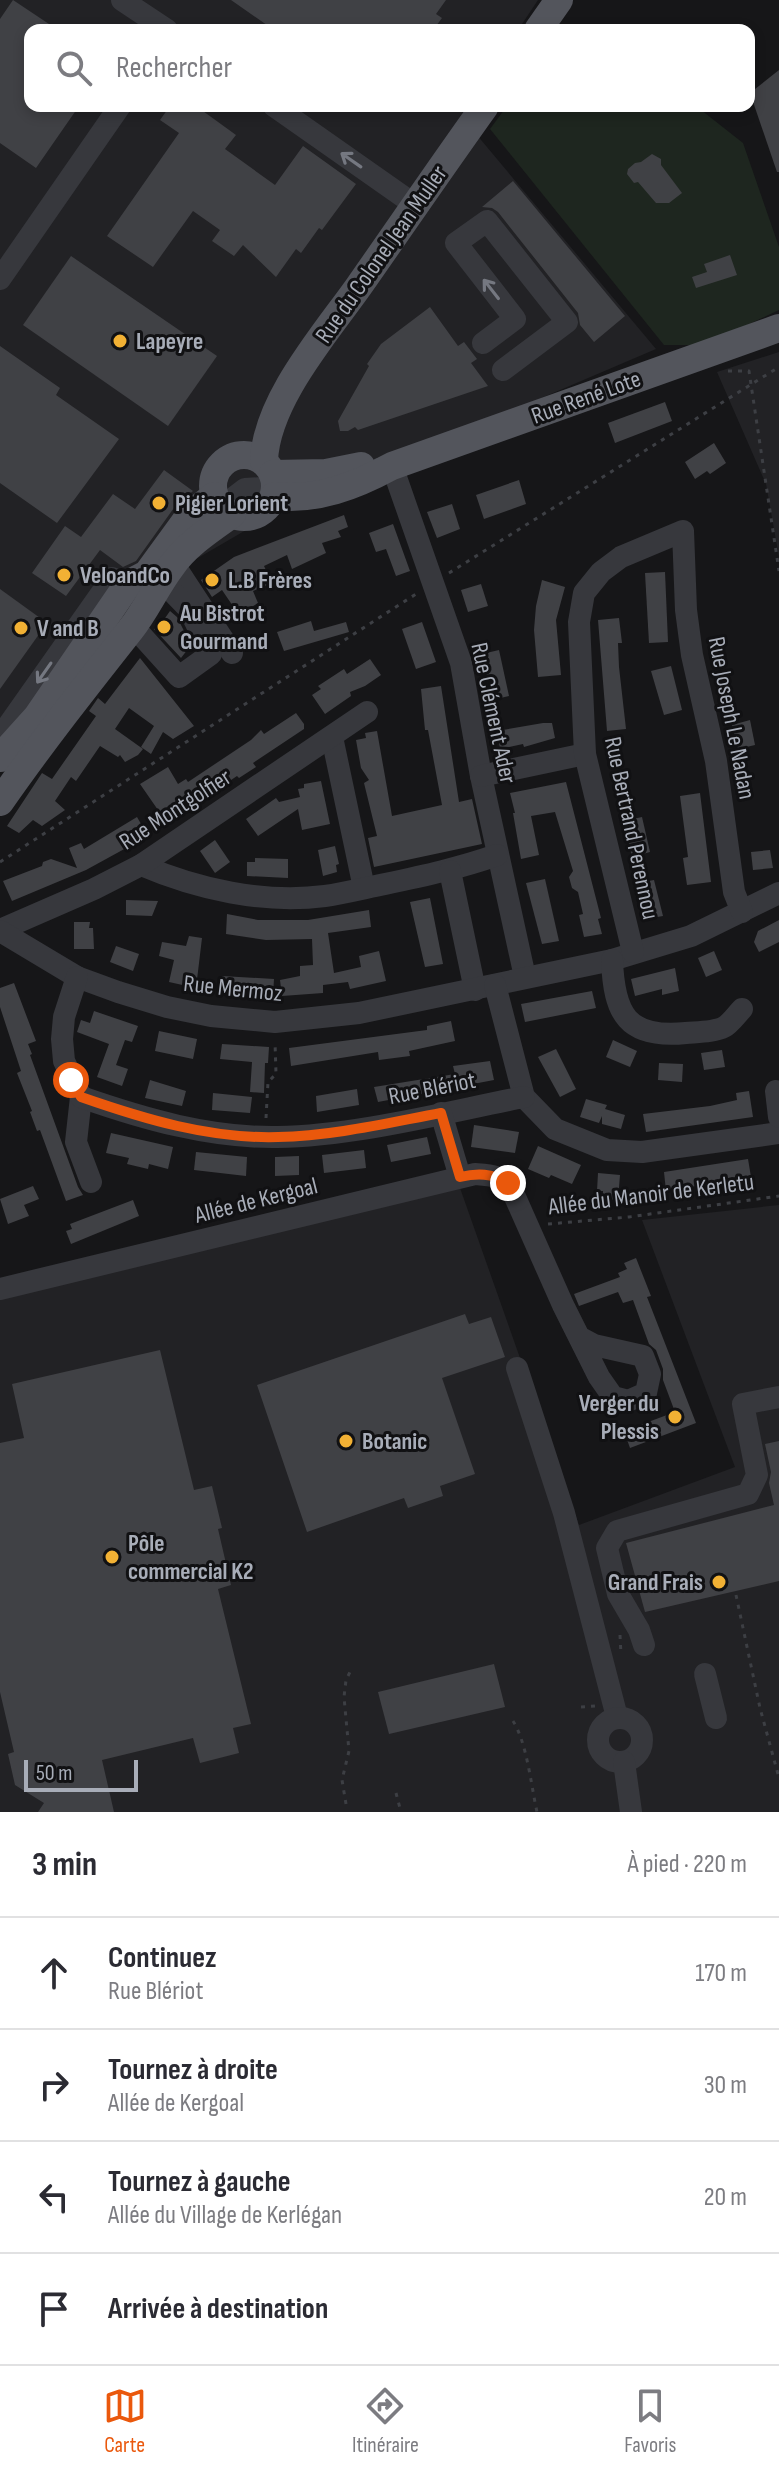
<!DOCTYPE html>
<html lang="fr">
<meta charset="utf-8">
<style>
body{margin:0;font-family:"Sofia Sans Condensed",sans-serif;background:#f7f7f7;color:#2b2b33}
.scale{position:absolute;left:24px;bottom:20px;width:114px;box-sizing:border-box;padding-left:8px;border:4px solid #a8adb8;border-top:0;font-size:22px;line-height:28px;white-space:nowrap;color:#a8adb8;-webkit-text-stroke:6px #111113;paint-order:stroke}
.stop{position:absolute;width:24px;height:24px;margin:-18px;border:6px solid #ea580c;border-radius:50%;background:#fff}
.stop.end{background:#ea580c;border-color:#fff;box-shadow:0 2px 8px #0008}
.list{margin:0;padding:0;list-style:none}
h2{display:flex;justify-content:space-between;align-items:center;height:104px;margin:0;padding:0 32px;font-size:34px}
h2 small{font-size:26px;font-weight:400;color:#7c7c81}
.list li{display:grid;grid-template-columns:52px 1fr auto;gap:24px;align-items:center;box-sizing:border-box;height:112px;padding:0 32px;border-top:2px solid #e1e1e2}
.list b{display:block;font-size:30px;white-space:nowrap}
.list p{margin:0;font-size:26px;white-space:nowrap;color:#7c7c81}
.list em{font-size:26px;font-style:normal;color:#7c7c81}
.icon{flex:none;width:44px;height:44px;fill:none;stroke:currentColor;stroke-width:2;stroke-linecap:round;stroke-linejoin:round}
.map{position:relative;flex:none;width:779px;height:1812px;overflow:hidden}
.search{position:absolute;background:#fff;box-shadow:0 4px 12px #0003;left:24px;right:24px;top:24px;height:88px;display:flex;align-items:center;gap:20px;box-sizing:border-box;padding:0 28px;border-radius:16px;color:#7c7c81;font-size:30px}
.sheet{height:552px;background:#fff}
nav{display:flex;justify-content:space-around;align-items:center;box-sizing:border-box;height:112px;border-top:2px solid #e1e1e2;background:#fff;font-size:22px;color:#7c7c81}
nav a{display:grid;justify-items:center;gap:4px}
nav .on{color:#ea580c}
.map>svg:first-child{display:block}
</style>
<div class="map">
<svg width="779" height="1812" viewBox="0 0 779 1812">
<rect width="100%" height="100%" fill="#161618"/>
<g fill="#222225">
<polygon points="0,0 538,0 518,30 30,30 30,106 467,106 461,116 656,349 284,508 191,562 0,770"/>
<polygon points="779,352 779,557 766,484 717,372"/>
<polygon points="460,1188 579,1525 735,1467 642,1220 779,1205 779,1812 0,1812 0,1298"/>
</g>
<polygon fill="#1e261f" points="507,106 696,106 743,143 779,247 779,310 705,345 664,345 490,129"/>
<g fill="#404145">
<polygon points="13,0 58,30 30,30 30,106 79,106 36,168 0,143 0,19"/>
<polygon points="231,0 446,0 436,14 442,18 433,30 274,30"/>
<polygon points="779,70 779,172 777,172 750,93"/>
<polygon points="170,106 196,106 236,135 225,149 275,185 303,146 356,184 322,230 319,228 301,253 296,249 276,277 243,245 234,256 212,241 220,230 193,211 153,267 107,236 179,133 160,120"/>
<polygon points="652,154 661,159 661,165 682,193 669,203 656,203 638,182 634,183 627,174 628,169 635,163 641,162"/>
<polygon points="513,181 625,316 594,342 580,325 578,313 498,212 492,208 482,207"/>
<polygon points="730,255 737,275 696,288 692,277 707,272 704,264"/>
<polygon points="71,256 217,356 168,426 23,325"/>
<polygon points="430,307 458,346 464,342 477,359 471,363 488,386 358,430 355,427 348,431 340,431 338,421 369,366 367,364 381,344"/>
<polygon points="0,346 60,388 56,395 119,439 57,523 0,483"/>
<polygon points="665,402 672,421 615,443 608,423"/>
<polygon points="714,443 726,463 710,474 707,471 695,479 685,462"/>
<polygon points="164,470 193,491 176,505 136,561 123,567 100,550 66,596 32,573 65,526 81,537 113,494 135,509"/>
<polygon points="519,480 526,504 484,519 476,495"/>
<polygon points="452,504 460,529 437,538 427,512"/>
<polygon points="344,515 348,527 338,531 341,537 322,543 326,553 292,569 287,555 264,566 272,583 253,591 258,603 239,615 222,590 212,597 201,580 234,557"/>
<polygon points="393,524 410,571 396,576 386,549 376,552 369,533"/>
<polygon points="665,572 668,642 649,643 645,573"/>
<polygon points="542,580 565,587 556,620 561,675 538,677 534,630 536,606"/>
<polygon points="481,584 488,606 468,612 461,590"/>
<polygon points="0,589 47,623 0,689"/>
<polygon points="170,611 177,617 188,639 186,641 191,645 181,658 154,629 158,628"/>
<polygon points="619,618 622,643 618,643 619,667 626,729 607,731 598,620"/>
<polygon points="311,621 314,631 346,622 349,632 284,651 277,632"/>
<polygon points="422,622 436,662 416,669 402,629"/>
<polygon points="499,650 509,696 492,700 482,654"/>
<polygon points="140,658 194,726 173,739 163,732 151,754 141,747 154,726 129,708 115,729 143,749 138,755 125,762 120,755 118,757 100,746 76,781 71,777 55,801 65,810 42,826 33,820 19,833 7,826 42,773 52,779 96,716 89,711 98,698 105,704"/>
<polygon points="370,659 381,675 365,686 350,692 351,696 325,714 312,695 321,689 318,686 344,669 347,674"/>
<polygon points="671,666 682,710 664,715 651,671"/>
<polygon points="441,686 459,802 472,799 482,844 374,867 368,838 377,836 364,783 369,780 361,768 356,740 366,738 365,733 377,731 392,816 442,805 428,730 425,730 421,689"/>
<polygon points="296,713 304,724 304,729 253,763 256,767 239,778 237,776 167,823 140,784 168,767 178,784 186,779 188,782 251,740 261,730 264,734"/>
<polygon points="750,720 755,745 738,749 732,725"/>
<polygon points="543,723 552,723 555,738 524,747 523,744 500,749 497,731"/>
<polygon points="321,781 330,824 302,830 298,809 258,836 246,819 276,798 279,802 300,797 298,789 304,788 304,784"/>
<polygon points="566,782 601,918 598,919 602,934 584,937 579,915 583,914 578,892 572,888 569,877 573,871 555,812 531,816 539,855 521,859 513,813 515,813 510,793"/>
<polygon points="700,793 711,882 687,885 683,858 688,857 680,796"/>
<polygon points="137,817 148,836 86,870 12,901 3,881 42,866 43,862 51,859 77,868 69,848 81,843 84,849"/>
<polygon points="642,817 650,852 632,857 624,821"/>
<polygon points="215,840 230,862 215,873 200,851"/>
<polygon points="335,846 339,864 336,865 337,872 323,876 318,850"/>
<polygon points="770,850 773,868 753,870 751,852"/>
<polygon points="255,858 288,859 288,878 247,876 247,862 255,862"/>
<polygon points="545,879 559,941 542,944 526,883"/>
<polygon points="654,880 663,916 646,919 638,883"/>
<polygon points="430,898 443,964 425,967 410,902"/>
<polygon points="126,900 158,901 152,916 126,915"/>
<polygon points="369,910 371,927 328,933 334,973 361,967 359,956 379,951 386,981 350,989 348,982 323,985 323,993 282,996 280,980 300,976 300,966 313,965 312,939 266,940 226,934 227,914 258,920 308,920"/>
<polygon points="779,920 779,942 759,952 754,942 758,931"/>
<polygon points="74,922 90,922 89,928 93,928 94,949 74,949"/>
<polygon points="189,936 202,938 196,988 169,982 174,960 159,956 162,942 186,946"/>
<polygon points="116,946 139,954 133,971 110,962"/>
<polygon points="714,951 722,970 706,977 698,958"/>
<polygon points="675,968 679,991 662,995 662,989 635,996 631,979"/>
<polygon points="222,976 274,979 273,996 220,992"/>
<polygon points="14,983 36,1041 28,1044 32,1054 30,1055 78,1187 83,1195 66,1201 40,1130 37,1131 30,1112 32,1111 17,1073 21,1071 0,1007 0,988"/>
<polygon points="592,991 596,1008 525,1022 521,1004"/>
<polygon points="94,1011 138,1026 132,1042 125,1040 116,1065 128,1069 122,1086 97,1077 109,1044 77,1032 81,1020 90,1023"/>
<polygon points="451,1021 455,1041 409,1051 410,1056 379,1060 378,1052 291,1066 289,1048 427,1030 427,1026"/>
<polygon points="159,1031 197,1039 193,1059 155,1051"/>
<polygon points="613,1040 637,1051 630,1067 606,1057"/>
<polygon points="222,1044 269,1047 268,1063 265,1063 264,1093 250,1092 252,1062 220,1059"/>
<polygon points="556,1049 576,1089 560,1097 538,1057"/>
<polygon points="722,1050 725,1067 704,1070 701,1053"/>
<polygon points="490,1061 494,1080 378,1102 374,1087 455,1074 453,1066"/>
<polygon points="659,1063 683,1064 682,1082 658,1080"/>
<polygon points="150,1080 186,1091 182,1106 145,1098"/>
<polygon points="357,1089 359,1105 317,1112 316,1096"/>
<polygon points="749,1091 753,1117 646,1132 643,1114 710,1106 737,1100 736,1093"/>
<polygon points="213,1093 252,1097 250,1113 212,1110"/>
<polygon points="586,1099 607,1105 605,1109 625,1115 621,1129 602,1124 602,1116 599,1123 580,1117"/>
<polygon points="474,1125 519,1132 515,1153 471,1147"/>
<polygon points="111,1133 173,1147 168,1169 149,1164 148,1169 127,1164 129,1158 106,1153"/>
<polygon points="427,1137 431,1154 391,1162 387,1145"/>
<polygon points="538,1146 581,1165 572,1184 551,1175 549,1178 528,1169"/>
<polygon points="364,1150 366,1168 324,1173 322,1155"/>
<polygon points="196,1152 247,1157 246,1176 194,1170"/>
<polygon points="299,1156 299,1175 275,1176 275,1157"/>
<polygon points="748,1159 751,1177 666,1191 664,1172"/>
<polygon points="598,1173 620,1175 618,1200 603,1199 603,1191 597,1191"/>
<polygon points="33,1186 39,1199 24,1205 29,1216 8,1224 0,1199"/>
<polygon points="133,1200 139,1216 71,1244 66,1231 72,1229 70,1224"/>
<polygon points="636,1258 651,1296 647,1297 696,1423 630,1448 624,1431 675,1412 663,1380 663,1369 656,1350 649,1344 633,1300 623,1303 618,1292 579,1306 574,1294 620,1277 618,1273 627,1269 624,1263"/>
<polygon points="465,1314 469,1324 491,1317 505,1357 442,1378 475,1474 440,1486 443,1496 408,1508 404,1498 307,1532 257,1385"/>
<polygon points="160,1350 194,1490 212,1486 222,1528 218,1529 231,1585 218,1589 251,1724 233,1728 239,1753 200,1763 193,1738 102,1760 114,1812 38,1812 44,1803 15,1785 8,1754 14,1752 0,1692 0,1443 24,1438 12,1384"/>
<polygon points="779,1441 779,1581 645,1612 626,1543 774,1505 769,1483 771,1472 765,1444"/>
<polygon points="494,1664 505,1707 389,1734 378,1692"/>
</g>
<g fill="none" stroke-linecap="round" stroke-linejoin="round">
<g stroke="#3d3f44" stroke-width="3" stroke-dasharray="4 6" stroke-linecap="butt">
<polyline points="728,371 749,371 779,571"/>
<polyline points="449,573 779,367"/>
<polyline points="0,862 416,594"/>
<polyline points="266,1118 268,1082 276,1074 275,1042"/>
<polyline points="548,1224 629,1217 779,1196"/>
<polyline points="736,1595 760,1708 779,1778"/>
<polyline points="620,1635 621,1655"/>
<polyline points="581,1707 596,1706"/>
<path d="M513,1721C527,1743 531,1785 537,1812"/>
<polyline points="396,1793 401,1812"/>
<polyline points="346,1804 342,1780 349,1751 344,1697 346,1680 351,1670"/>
</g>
<g stroke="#37383d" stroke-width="22">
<polyline points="122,0 167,30"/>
<polyline points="274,106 415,205"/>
<polyline points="0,279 120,106"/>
<polyline points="483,343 515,319 456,243 487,221 567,322 503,370"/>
<polyline points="379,469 392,466 461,663 481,776 525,977"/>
<polyline points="207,518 245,489 295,486"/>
<polyline points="173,563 232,653"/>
<polyline points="133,626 179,677 211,654 189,609 161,580"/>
<polyline points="0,737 112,578 128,584"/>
<polyline points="332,737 364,888"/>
<polyline points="481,776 585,754"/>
<path d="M141,865C197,889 263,904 325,896C345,893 365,888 385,884C423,876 460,868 497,855"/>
<polyline points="450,871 475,990"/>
<polyline points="0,930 94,889 141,865 367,712"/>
<polyline points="0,931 77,977 118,992 167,1007 211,1016 275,1022 359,1013 612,960 691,936 779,893"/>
<polyline points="633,952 585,754 579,622 584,593 601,572 621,557 683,531 686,610 692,655 716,761 734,892 742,912"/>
<path d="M612,960C614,1014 627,1039 686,1033C697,1032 715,1032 724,1027C730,1024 737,1014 742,1009"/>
<polyline points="77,977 64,1017 62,1039 64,1061 81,1097 76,1142 91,1182"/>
<polyline points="495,985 524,1097 555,1129 607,1150 642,1152 779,1133"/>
<polyline points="776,1091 779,1117"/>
<path d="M81,1097C144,1119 210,1138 277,1137C356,1136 447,1112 524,1097"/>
<polyline points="441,1113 460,1177"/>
<path d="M0,1289L475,1174C489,1175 502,1175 511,1188L563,1305L599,1377L613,1397L628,1401L646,1393L650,1374L643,1356L594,1345L579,1337"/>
<polyline points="517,1368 564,1513 617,1717"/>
<polyline points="644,1645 639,1630 618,1594 607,1548 617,1531 748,1494 757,1475 743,1404 779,1397"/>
<polyline points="705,1674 716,1718"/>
<circle cx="620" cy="1740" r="22"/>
<polyline points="624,1762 631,1812"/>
</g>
<g stroke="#53555c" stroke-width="28">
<polyline points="538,30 559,0"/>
<circle cx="244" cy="486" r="31"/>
<path d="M264,461C266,401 325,334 359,286C401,226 442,166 485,106"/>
<polyline points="273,474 326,473 361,466"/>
<path d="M274,496C317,501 355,486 392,466L779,328"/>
<polyline points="0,758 37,717 128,584 147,574 190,515 214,496"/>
<path d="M0,802C41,743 86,686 131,629C146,610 156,587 171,567C186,545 211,529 232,514"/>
</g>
</g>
<defs><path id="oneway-shaft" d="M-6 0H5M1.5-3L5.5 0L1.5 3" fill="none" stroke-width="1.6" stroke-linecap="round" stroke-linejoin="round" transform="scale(2)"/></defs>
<g stroke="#757881">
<use href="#oneway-shaft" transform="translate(351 160) rotate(-145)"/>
<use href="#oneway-shaft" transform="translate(491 289) rotate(-128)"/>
<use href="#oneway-shaft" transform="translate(44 673) rotate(125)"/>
</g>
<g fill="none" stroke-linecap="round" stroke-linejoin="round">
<path stroke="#ea580c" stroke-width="10" d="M71,1080L81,1097C144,1119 210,1139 278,1137C333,1136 387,1123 441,1113L460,1177C477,1173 492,1173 508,1183"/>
</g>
<g fill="#f2b134" stroke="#111113" stroke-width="3">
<circle cx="120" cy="341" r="8"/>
<circle cx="159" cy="503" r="8"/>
<circle cx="64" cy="575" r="8"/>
<circle cx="212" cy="580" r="8"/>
<circle cx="164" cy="627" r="8"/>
<circle cx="21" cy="628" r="8"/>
<circle cx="675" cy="1417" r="8"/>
<circle cx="346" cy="1441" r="8"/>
<circle cx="112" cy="1557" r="8"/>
<circle cx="719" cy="1582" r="8"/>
</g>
<g text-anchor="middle" stroke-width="6" stroke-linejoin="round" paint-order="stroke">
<g font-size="24" fill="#a8adb8" stroke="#111113">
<text transform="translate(381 254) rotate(-55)" y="8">Rue du Colonel Jean Muller</text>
<text transform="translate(586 397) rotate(-20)" y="8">Rue René Lote</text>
<text transform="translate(494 713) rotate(78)" y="8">Rue Clément Ader</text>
<text transform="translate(732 718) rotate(79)" y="8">Rue Joseph Le Nadan</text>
<text transform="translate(175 809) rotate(-33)" y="8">Rue Montgolfier</text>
<text transform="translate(632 828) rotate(78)" y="8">Rue Bertrand Perennou</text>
<text transform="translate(233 988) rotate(6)" y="8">Rue Mermoz</text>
<text transform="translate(432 1088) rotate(-11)" y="8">Rue Blériot</text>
<text transform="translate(651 1194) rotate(-7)" y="8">Allée du Manoir de Kerletu</text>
<text transform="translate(256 1200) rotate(-14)" y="8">Allée de Kergoal</text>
</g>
<g font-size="24" font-weight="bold" fill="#a8adb8" stroke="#111113" text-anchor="start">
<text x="136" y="349">Lapeyre</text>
<text x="175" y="511">Pigier Lorient</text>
<text x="80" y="583">VeloandCo</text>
<text x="228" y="588">L.B Frères</text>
<text x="180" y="621">Au Bistrot<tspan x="180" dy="28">Gourmand</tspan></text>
<text x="37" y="636">V and B</text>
<text x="659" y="1411" text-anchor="end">Verger du<tspan x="659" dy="28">Plessis</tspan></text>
<text x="362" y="1449">Botanic</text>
<text x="128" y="1551">Pôle<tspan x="128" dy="28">commercial K2</tspan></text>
<text x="703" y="1590" text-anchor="end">Grand Frais</text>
</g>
</g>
</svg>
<div class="scale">50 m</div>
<div class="stop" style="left:71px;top:1080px"></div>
<div class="stop end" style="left:508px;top:1183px"></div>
<div class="search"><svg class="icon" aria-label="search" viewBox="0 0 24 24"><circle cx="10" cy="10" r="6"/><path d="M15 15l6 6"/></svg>Rechercher</div>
</div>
<section class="sheet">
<h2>3 min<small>À pied · 220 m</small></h2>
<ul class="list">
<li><svg class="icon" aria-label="ahead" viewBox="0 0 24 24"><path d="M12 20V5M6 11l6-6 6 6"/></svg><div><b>Continuez</b><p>Rue Blériot</p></div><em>170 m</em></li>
<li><svg class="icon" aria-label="right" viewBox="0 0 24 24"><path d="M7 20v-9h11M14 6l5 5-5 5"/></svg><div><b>Tournez à droite</b><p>Allée de Kergoal</p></div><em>30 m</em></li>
<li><svg class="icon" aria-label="left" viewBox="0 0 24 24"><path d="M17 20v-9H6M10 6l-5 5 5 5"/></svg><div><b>Tournez à gauche</b><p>Allée du Village de Kerlégan</p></div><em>20 m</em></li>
<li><svg class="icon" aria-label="arrive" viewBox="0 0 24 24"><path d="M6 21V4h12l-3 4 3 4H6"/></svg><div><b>Arrivée à destination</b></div></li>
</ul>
</section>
<nav>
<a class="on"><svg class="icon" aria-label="map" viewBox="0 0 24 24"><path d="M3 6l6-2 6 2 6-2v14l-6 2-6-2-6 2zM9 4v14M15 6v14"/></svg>Carte</a>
<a><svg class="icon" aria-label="directions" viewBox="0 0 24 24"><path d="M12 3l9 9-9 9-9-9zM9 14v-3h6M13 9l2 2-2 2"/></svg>Itinéraire</a>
<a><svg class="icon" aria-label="saved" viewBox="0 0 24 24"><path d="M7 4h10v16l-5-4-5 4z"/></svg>Favoris</a>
</nav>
